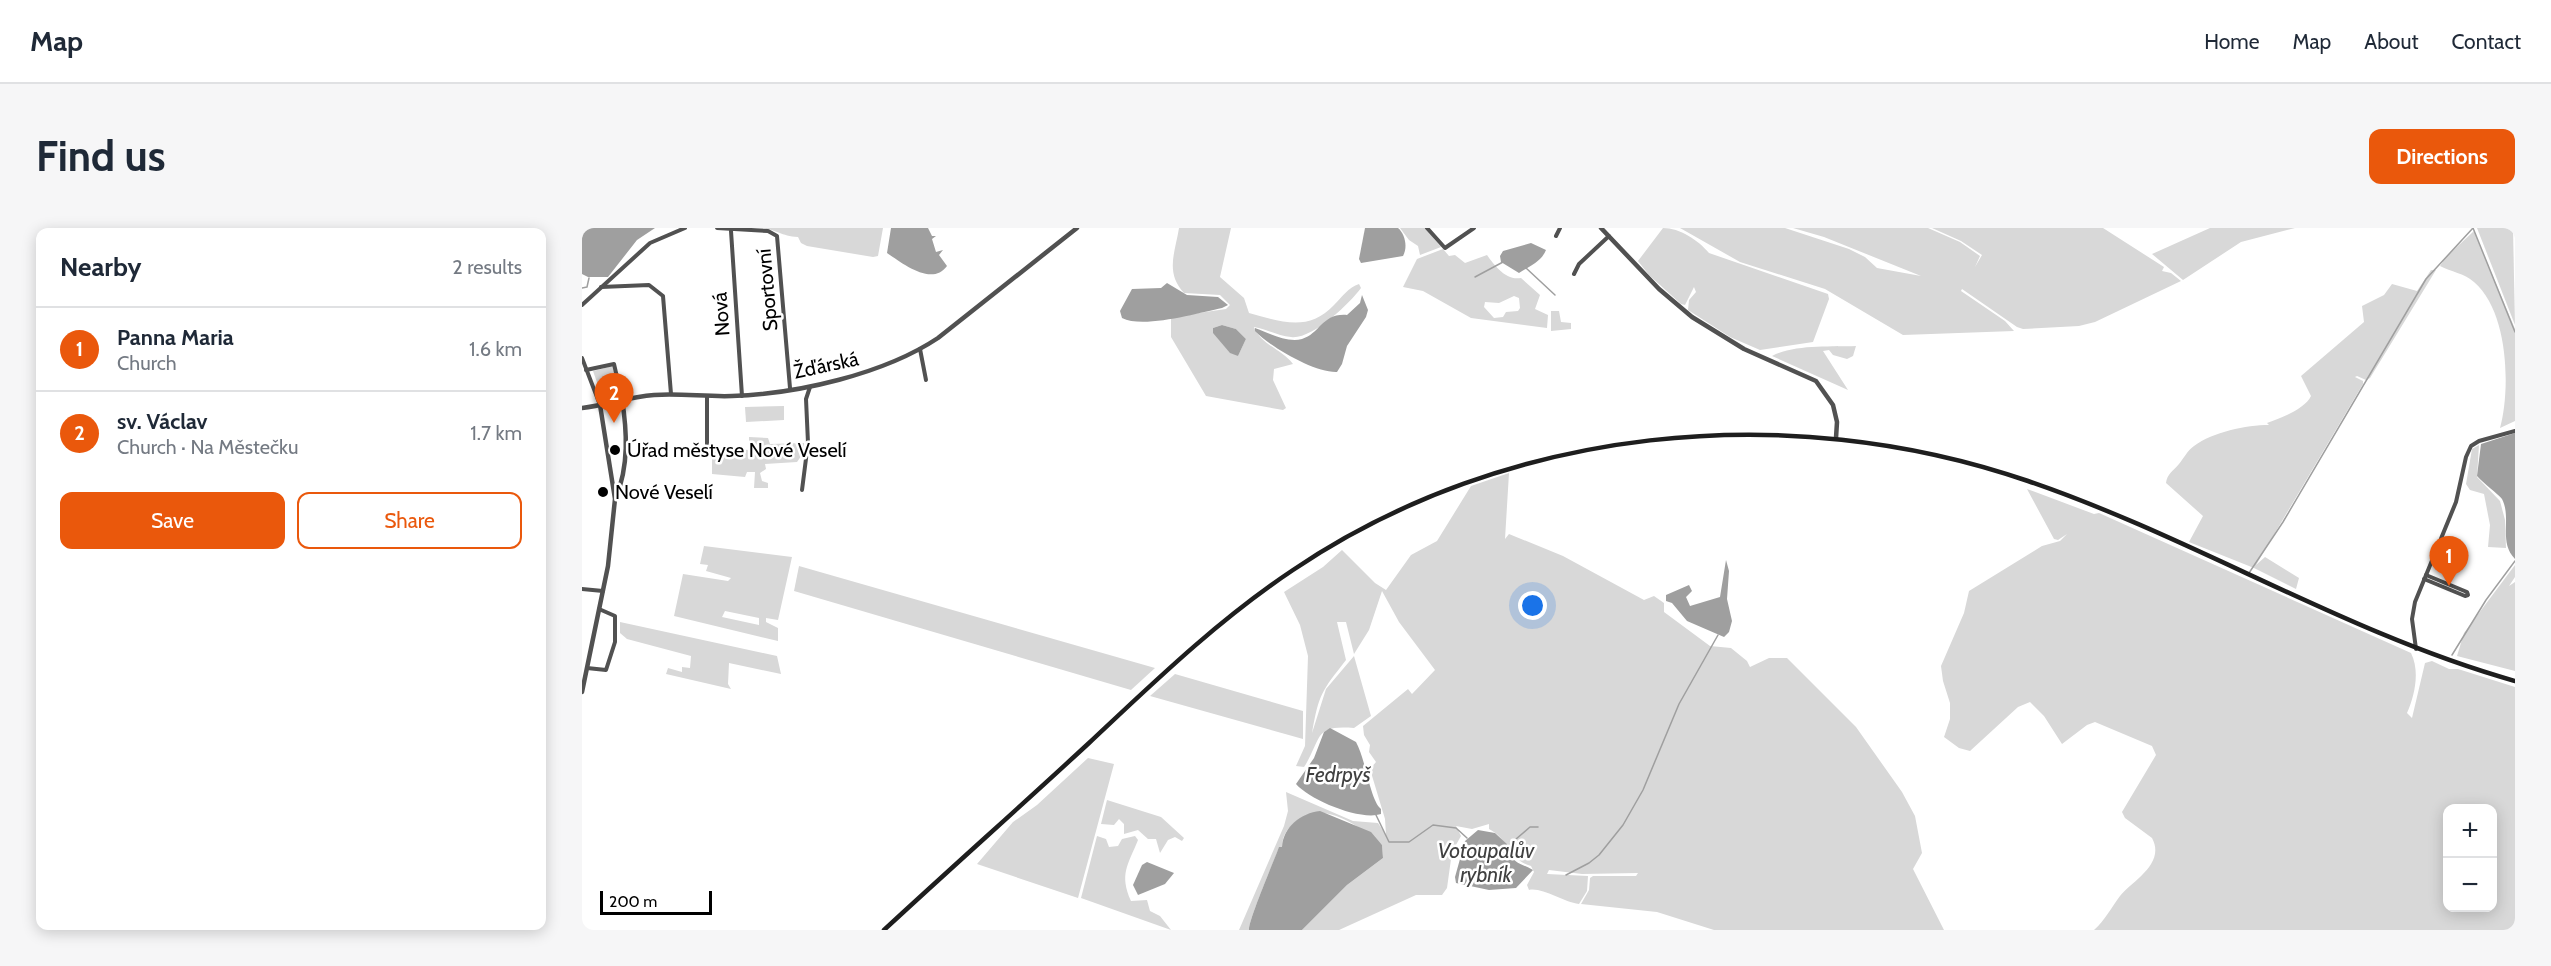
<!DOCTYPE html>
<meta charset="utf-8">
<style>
body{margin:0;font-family:Cabin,sans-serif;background:#f6f6f7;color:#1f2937}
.controls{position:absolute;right:18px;bottom:18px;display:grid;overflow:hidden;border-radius:12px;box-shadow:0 3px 15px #0003}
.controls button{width:54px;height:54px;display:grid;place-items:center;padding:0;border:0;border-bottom:2px solid #e0e1e3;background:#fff;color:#1f2937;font:30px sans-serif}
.scale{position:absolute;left:18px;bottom:15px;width:112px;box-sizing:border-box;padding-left:6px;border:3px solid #000;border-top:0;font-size:16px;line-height:21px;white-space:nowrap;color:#000;-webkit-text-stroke:4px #fff;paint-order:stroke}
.you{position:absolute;left:951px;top:378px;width:21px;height:21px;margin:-15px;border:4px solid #fff;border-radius:50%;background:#1a73e8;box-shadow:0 0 0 9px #1a73e833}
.badge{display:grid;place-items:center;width:39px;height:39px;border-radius:50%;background:#ea580c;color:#fff;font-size:20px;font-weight:700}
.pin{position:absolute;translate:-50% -50px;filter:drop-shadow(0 2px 3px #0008)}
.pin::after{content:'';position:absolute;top:32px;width:21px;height:18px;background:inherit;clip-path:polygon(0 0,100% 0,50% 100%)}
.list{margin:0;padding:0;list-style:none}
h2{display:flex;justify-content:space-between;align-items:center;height:78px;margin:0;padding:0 24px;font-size:26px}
h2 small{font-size:20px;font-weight:400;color:#747a83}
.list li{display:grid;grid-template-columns:39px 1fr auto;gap:18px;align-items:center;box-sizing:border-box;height:84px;padding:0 24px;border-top:2px solid #e0e1e3}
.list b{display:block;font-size:22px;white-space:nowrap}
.list p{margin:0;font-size:20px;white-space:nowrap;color:#747a83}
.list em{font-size:20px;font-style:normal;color:#747a83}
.actions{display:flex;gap:12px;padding:18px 24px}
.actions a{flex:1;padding:14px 0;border:2px solid #ea580c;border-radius:12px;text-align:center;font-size:21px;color:#ea580c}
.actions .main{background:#ea580c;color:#fff}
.map{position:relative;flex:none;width:1933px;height:702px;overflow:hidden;border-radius:12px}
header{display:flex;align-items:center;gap:36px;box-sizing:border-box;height:84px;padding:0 30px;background:#fff;border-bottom:2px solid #e0e1e3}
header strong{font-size:28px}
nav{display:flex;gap:33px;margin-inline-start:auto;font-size:21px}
.intro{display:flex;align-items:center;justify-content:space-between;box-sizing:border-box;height:144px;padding:0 36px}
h1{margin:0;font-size:42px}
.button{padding:15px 27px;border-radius:12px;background:#ea580c;color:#fff;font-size:21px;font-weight:700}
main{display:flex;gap:36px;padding:0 36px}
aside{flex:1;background:#fff;border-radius:12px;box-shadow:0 3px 15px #0003}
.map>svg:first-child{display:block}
</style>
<header>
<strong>Map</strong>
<nav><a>Home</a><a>Map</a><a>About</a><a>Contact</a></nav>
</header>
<div class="intro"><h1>Find us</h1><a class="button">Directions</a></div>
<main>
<aside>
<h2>Nearby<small>2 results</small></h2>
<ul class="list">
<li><span class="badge">1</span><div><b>Panna Maria</b><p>Church</p></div><em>1.6 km</em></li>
<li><span class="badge">2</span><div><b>sv. Václav</b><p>Church · Na Městečku</p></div><em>1.7 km</em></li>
</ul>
<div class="actions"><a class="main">Save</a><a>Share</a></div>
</aside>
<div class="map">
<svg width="1933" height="702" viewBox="0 0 1933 702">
<rect width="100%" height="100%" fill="#fff"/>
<g fill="#d8d8d8" fill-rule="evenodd">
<path d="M174,0H301L296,28L291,29L225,18L219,15L216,9C197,8 194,0 174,0Z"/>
<path d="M597,0H649L638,49L662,70L667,85C698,93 726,105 752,77C759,70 767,59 777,56L779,60C768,75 730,112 709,109C696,108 685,101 672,99C679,117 700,121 711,136L692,141L691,152L704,180L701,182L624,168L589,109V89L644,81L648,77L638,67L602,65C583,44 593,25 597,0ZM640,97L654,101L664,111L656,128L631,100Z"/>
<polygon points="818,0 843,0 859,19 838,27 836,18 827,12"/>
<path d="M1081,0C1098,0 1116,12 1127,25L1246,66L1247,71L1231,114L1178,122L1148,109L1106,82L1107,72L1114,64L1112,59L1103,77L1099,76L1067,47L1056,33Z"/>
<polygon points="1098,0 1203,0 1267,21 1283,29 1295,40 1339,48 1242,9 1211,0 1346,0 1378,14 1398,28 1393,39 1400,27 1379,13 1350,0 1521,0 1582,39 1580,43 1589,45 1599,53 1513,94 1497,98 1441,101 1435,99 1380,61 1379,63 1423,93 1432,103 1321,107 1243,61 1158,34"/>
<polygon points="1628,0 1713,0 1659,14 1601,52 1570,26"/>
<polygon points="1895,0 1931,0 1933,97"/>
<path d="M1892,3L1933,101V193L1918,200C1928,165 1928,85 1892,54C1882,45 1869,44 1858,38L1864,29Z"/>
<path d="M861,21L867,28L873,27L883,35L905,27C912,37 924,53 939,50L958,67L953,81L966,87L965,100L889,90L841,63L821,59L835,31ZM932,68L937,70L938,80L936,83L924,84L921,89L912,90L902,79L903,74L917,75Z"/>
<path d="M1849,42H1854L1788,150L1784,152L1775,148L1773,149L1781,153V156L1674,337L1683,329L1717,350L1714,361L1672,340L1607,314L1621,288L1584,255C1585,246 1591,243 1597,236C1602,230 1605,223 1612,218C1631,204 1664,197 1687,197L1685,195C1699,190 1723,181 1729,168L1719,148L1782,94L1780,78L1802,67L1810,56L1835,63Z"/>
<polygon points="969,83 977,83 979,94 989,95 989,101 969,103"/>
<path d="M1274,118L1271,128L1265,131L1251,127L1247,122L1241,123L1266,162L1190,128C1213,116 1249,119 1274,118Z"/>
<polygon points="31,138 34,154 32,159 18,163 11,143"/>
<polygon points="202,178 202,192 164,194 163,179"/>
<polygon points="167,209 186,210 188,216 222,215 222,224 215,234 183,236 184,241 178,245 180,253 186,255 186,260 172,260 173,244 165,244 163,249 130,246 130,220 186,223 167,218"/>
<polygon points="1897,217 1895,249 1918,273 1923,292 1924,320 1906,319 1908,297 1902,266 1888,262 1884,256 1890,221"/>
<path d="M927,245L923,311L927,306L981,328L1062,372L1072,368L1082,375V384L1128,418L1149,420L1165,433L1168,439L1187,430H1205L1274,499L1320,564L1333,588L1340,625L1331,641L1362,702H1132L1075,684L999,676L1007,662L1008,650L1011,648H1054L1056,645L1000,646L967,642L965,646L1006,648L1005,663L997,676C981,674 960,659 947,662L945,657L952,644L949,638C927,632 928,612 907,601V596L890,601L874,598L879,608L870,624L865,660L860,667H834L757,702H720L765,657L801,630L800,617C776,598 741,570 712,595C704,602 700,609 700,620H697C692,633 666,693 667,702H657L702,598L706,583L704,564L771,593L796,595L804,607L803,591L788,541L794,534L787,524L788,517L782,507L781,498L826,461L830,466L853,442L817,394L800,363L787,402L772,426L764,394H755L764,432C740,463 737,465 730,505L744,461L772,428L789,488L772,500C733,497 740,508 724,536L722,539L714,538L723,518L726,428L718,397L702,364L741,339L760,322L793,355L804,362L829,327L855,313L889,258Z"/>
<path d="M1445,261L1512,286L1517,285L1829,425C1838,443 1833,467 1825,485L1830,490L1843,435L1850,433L1867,441H1876L1933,459V702H1512C1523,692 1529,680 1538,668C1550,653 1584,636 1570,610L1543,590L1540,584L1574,527L1570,518L1513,494L1505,497L1480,516L1462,488L1448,474L1436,479L1388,523L1377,520L1362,509L1368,491V475L1361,453L1359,438L1382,385L1387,363L1460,318L1478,313L1485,306L1476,312L1472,311ZM1866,580H1910L1911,630H1914L1911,642L1910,680H1866Z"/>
<path d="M122,318L210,329L196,392L184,390V394L196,400V413L92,388L101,346L146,353L149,350L124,343L126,337L118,336ZM143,383L177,390V397L140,389Z"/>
<polygon points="1933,337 1933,349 1927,358 1933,354 1933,443 1875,428 1882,405"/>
<polygon points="217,338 573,440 549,462 212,363"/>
<polygon points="38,394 195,428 199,446 147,435 146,456 149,461 84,446 86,440 100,444 100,439 108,440 109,428 45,411 38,405"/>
<polygon points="593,446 721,483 721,511 568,468"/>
<polygon points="506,530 532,536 496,670 395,636 431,594 455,577"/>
<polygon points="525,572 579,589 602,610 600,613 593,609 586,612 578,625 574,611 566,611 556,602 542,606 542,596 537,591 532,597 519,596"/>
<path d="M515,608L524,611L527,619L536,618L540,611L553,608L556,612C546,637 537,646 549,673L565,672L568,683L578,688L589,702L499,670Z"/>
</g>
<g fill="#9f9f9f">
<polygon points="0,0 73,0 55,12 26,49 6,49 0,46"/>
<path d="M309,0H346L350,8H354L350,11L354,24L361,22L357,27L365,38C350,59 320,35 305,25Z"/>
<path d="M783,0H816C823,6 826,19 821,28L779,35L777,31Z"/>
<path d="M949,15L964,22C959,34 948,38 937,45L919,34L918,28L921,23Z"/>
<path d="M585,55L605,67L636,69L646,77L640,80C616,85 561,101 540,90L538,83L550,61L579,60Z"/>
<path d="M780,67L786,82L784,89L765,118L760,136L755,144C733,145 688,119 673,103V100C687,105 705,115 720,111C738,106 740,85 765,87L778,75Z"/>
<polygon points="640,97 654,101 664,111 656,128 648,125 631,105 631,100"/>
<path d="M1933,205V331C1916,314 1930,290 1920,271C1916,266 1901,255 1895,248L1899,216Z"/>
<polygon points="1144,332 1147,343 1145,371 1150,393 1147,404 1142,409 1105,393 1090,375 1084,373 1084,367 1107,357 1110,363 1104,369 1108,378 1138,369"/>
<path d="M748,500L774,514C784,532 788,572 799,581V586C778,593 728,572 714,556L732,530L742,504Z"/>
<path d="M738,583L789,604L800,617L801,630L765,657L720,702H667C666,693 692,633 697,619H700C701,599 719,585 738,583Z"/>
<path d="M896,602L913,605L927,618C927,635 939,635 951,642L934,660L907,662L874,655L873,649L883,613Z"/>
<polygon points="565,634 592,645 583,656 556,667 551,657 560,637"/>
</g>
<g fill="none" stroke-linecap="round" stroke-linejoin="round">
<g stroke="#9f9f9f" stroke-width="1.5">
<polyline points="1891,0 1933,104"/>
<polyline points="944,40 973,67"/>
<polyline points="893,49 921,34"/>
<polyline points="0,60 5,59 7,50"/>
<polyline points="1667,345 1701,294 1844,51 1891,0"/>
<polyline points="1870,427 1904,372 1933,333"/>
<polyline points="794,587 807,614 827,614 851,597 874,600 885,610"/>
<polyline points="927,617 948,599 956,599"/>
<polyline points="984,647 1007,635 1017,627 1041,597 1061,562 1097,476 1136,407"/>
</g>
<g stroke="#515151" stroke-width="4">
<polyline points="135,0 186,3 195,8 208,160"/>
<polyline points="845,0 863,20 892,0"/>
<polyline points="149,3 160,168"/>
<polyline points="974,8 978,0"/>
<polyline points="992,46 997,36 1027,8"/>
<polyline points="19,59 67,57 81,68 89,166"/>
<polyline points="0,77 68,15 103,0"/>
<polyline points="338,121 344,152"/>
<polyline points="0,130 18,177"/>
<polyline points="4,142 32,136 40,171"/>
<polyline points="16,169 38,163"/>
<polyline points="125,220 125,168"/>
<polyline points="220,262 226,215 224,171 228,159"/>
<polyline points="1842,351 1883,368 1886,367 1885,364 1844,347"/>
<polyline points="0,361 21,363"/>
<polyline points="1834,421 1830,391 1833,374 1874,274 1884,229 1889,218 1897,213 1933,203"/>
<polyline points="5,440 24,442 33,414 33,388 17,381"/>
</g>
<g stroke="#515151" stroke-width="4.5">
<polyline points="1019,0 1077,61 1110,89 1162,121 1234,153 1251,177 1255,194 1254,210"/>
<path d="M0,180C24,177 47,169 72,167C98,165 124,169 150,168C215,166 302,146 356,110L495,0"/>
<path d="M34,269C47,238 45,203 40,171"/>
<polyline points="0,464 26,338 33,271 18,177"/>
</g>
<path stroke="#1e1e1e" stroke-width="4.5" d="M302,702C370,639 439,578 507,515C572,454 636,392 711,342C924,198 1205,170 1446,253C1613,310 1763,405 1933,453"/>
</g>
<g fill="#000" stroke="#fff" stroke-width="2">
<circle cx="33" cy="222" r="6"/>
<circle cx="21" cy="264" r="6"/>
</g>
<g text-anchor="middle" stroke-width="5" stroke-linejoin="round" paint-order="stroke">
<g font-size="20" fill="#000" stroke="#fff">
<text transform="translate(185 62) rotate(-95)" y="7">Sportovní</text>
<text transform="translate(139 86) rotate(-94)" y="7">Nová</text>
<text transform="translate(244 137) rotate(-12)" y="7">Žďárská</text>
</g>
<g font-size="20" fill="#000" stroke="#fff" text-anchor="start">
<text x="45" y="229">Úřad městyse Nové Veselí</text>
<text x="33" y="271">Nové Veselí</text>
</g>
<g font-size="21" font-style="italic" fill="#404040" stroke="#fff">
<text x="756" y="554">Fedrpyš</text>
<text x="904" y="630">Votoupalův<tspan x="904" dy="24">rybník</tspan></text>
</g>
</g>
</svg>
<div class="controls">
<button>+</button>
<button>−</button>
</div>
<div class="scale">200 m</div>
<div class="you"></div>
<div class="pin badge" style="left:1867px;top:358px">1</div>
<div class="pin badge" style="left:32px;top:195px">2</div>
</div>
</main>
